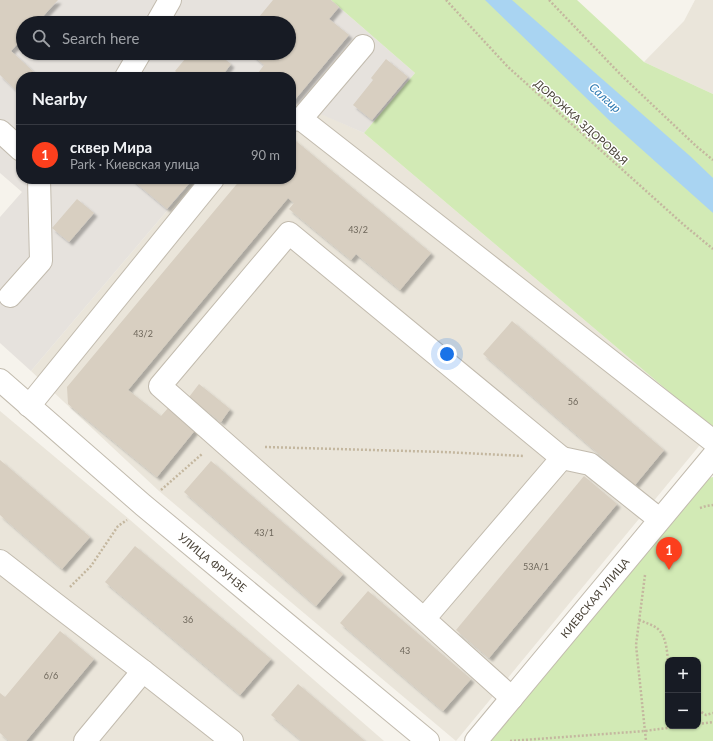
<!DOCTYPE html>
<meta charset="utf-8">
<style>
body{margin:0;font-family:Lato,sans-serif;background:#20242c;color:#f1f3f6}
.controls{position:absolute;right:12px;bottom:12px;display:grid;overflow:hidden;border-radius:8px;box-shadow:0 1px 3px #0004}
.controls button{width:36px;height:36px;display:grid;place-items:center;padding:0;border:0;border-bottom:1px solid #363941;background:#171b24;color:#f1f3f6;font:20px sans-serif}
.you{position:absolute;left:447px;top:354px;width:14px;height:14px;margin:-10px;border:3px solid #fff;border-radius:50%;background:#1a73e8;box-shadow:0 0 0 6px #1a73e833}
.badge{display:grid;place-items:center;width:26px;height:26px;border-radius:50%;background:#fc3f1d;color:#fff;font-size:13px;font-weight:700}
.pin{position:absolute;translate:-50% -33px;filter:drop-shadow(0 1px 2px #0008)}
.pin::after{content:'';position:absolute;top:21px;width:14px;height:12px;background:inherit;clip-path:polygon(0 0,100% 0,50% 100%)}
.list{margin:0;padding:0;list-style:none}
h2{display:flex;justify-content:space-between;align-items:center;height:52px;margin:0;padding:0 16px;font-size:17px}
h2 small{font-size:13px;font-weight:400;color:#9ea1a6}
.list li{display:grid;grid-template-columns:26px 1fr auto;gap:12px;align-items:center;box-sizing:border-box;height:60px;padding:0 16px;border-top:1px solid #363941}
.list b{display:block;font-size:15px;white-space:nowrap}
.list p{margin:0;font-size:13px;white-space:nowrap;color:#9ea1a6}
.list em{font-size:13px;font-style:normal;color:#9ea1a6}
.icon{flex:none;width:22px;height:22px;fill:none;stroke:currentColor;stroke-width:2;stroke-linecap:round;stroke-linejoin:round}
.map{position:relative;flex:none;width:713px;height:741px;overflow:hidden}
.search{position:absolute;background:#171b24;box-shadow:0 1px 3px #0004;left:16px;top:16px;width:280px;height:44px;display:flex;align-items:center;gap:10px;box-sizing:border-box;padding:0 14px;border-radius:22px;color:#9ea1a6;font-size:15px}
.panel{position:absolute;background:#171b24;box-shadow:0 1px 3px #0004;left:16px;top:72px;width:280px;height:112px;border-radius:16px}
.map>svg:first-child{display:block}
</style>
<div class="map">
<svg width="713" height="741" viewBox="0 0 713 741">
<defs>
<filter id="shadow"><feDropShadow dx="3.5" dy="3.5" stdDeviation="1" flood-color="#0004"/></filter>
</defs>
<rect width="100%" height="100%" fill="#f6f3ec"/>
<g fill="#eae5da">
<polygon points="695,0 713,0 713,94 644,62 684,21"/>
<polygon points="291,100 364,133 713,429 456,741 159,491 31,371 194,179 291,179"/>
<polygon points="0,411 129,519 384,741 0,741"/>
</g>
<path fill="#e6e2dd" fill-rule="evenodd" d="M0,0H331L415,73L364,133L293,102L291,100V77H21V179H194L31,371L0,343V217L22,192L0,173ZM23,23H289V53H23Z"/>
<g fill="#d2eab5" fill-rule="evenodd">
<polygon points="331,0 577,0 644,62 713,94 713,429 364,133 415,73"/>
<path d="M713,477V741H482L700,480ZM668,660H698V726H668Z"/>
</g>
<polygon fill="#a9d4f2" points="485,0 512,0 690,156 713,178 713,213 611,122"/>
<g fill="#d8cfc1" filter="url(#shadow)">
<polygon points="0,0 58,0 37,23 23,23 23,38 11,51 37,75 36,77 21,77 21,93 20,94 0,75"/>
<polygon points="273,0 331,0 339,7 329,19 349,35 293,102 291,100 291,77 263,77 258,73 264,65 250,53 289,53 289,23 254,23"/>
<polygon points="190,53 217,53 231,64 222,76 224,77 182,77 175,71"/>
<polygon points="386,59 408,77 372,120 353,105 373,80 371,78"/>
<polygon points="291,137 431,253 400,290 356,254 351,260 289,209 294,203 288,198 128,390 161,416 169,407 196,429 157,477 68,404 67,387 241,179 291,179"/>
<polygon points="131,179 193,179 167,209"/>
<polygon points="77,199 94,213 69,242 52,228"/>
<polygon points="512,321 664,450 635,485 483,354"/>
<polygon points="199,384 230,409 221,422 189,397"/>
<polygon points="0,460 90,537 62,569 0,515"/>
<polygon points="211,461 343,574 316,606 184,492"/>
<polygon points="584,476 617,504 489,658 456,630"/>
<polygon points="135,546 271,659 240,695 105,582"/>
<polygon points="368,591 471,679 443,711 340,623"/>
<polygon points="60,631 94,659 26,741 9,741 0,733 0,693 5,697"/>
<polygon points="298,684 365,741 302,741 271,715"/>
</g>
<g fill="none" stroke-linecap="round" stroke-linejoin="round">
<defs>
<g id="minor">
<polyline points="157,23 170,0"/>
<polyline points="126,77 140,53"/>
<polyline points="301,119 713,441"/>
<polyline points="291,120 301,119 363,46"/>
<polyline points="0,131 21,150"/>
<polyline points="10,296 41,261 39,179"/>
<path id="s1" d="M0,380L143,505L428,741"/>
<polyline points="29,406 213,179"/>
<polyline points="562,458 590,464 659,519"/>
<polyline points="0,561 54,603 143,671 232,741"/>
<polyline points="424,619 562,458 289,233 160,386 424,619 512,698"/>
<polyline points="85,741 143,671"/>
<path id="s2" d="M476,741L713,456"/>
</g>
</defs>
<use href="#minor" stroke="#c2bbae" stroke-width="24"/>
<g stroke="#c4b79f" stroke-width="2.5" stroke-dasharray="2 2" stroke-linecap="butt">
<polyline points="446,0 508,67 684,225 713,249"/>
<polyline points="549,0 622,76 696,146 713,160"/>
<polyline points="265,447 444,452 524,456"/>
<polyline points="161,490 202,454"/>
<polyline points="700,508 706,506 713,505"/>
<polyline points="645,575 636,645 646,741"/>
<polyline points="70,587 91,566 118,526 127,520"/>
<path d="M639,620C646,623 654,625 659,630C666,637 667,651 668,660"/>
<polyline points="698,710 706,715 713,713"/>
<polyline points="698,724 713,722"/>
<polyline points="510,741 645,731 682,726"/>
</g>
<use href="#minor" stroke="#fff" stroke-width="22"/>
</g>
<g text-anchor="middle" stroke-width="3" stroke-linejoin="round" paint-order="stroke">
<g font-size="9" fill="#6e675b">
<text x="358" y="233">43/2</text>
<text x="143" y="337">43/2</text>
<text x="573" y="405">56</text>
<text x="264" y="536">43/1</text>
<text x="536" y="570">53А/1</text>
<text x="188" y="623">36</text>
<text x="405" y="654">43</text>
<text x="51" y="679">6/6</text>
</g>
<g font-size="11" fill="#4b4439" stroke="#fff">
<text transform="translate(581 122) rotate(42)" y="4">ДОРОЖКА ЗДОРОВЬЯ</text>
<text dy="4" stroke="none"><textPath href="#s1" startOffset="280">УЛИЦА ФРУНЗЕ</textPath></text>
<text dy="4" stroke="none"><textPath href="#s2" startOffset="186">КИЕВСКАЯ УЛИЦА</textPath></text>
</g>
<g font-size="12" font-style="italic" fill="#2e7ab2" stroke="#fff">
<text transform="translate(605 98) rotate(42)" y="4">Салгир</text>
</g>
</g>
</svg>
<div class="controls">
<button>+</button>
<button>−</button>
</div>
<div class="you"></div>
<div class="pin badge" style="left:669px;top:570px">1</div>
<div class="search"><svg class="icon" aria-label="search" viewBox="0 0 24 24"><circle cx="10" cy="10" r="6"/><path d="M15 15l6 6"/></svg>Search here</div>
<section class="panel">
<h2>Nearby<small></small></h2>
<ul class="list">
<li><span class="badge">1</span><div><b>сквер Мира</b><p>Park · Киевская улица</p></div><em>90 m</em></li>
</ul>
</section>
</div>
